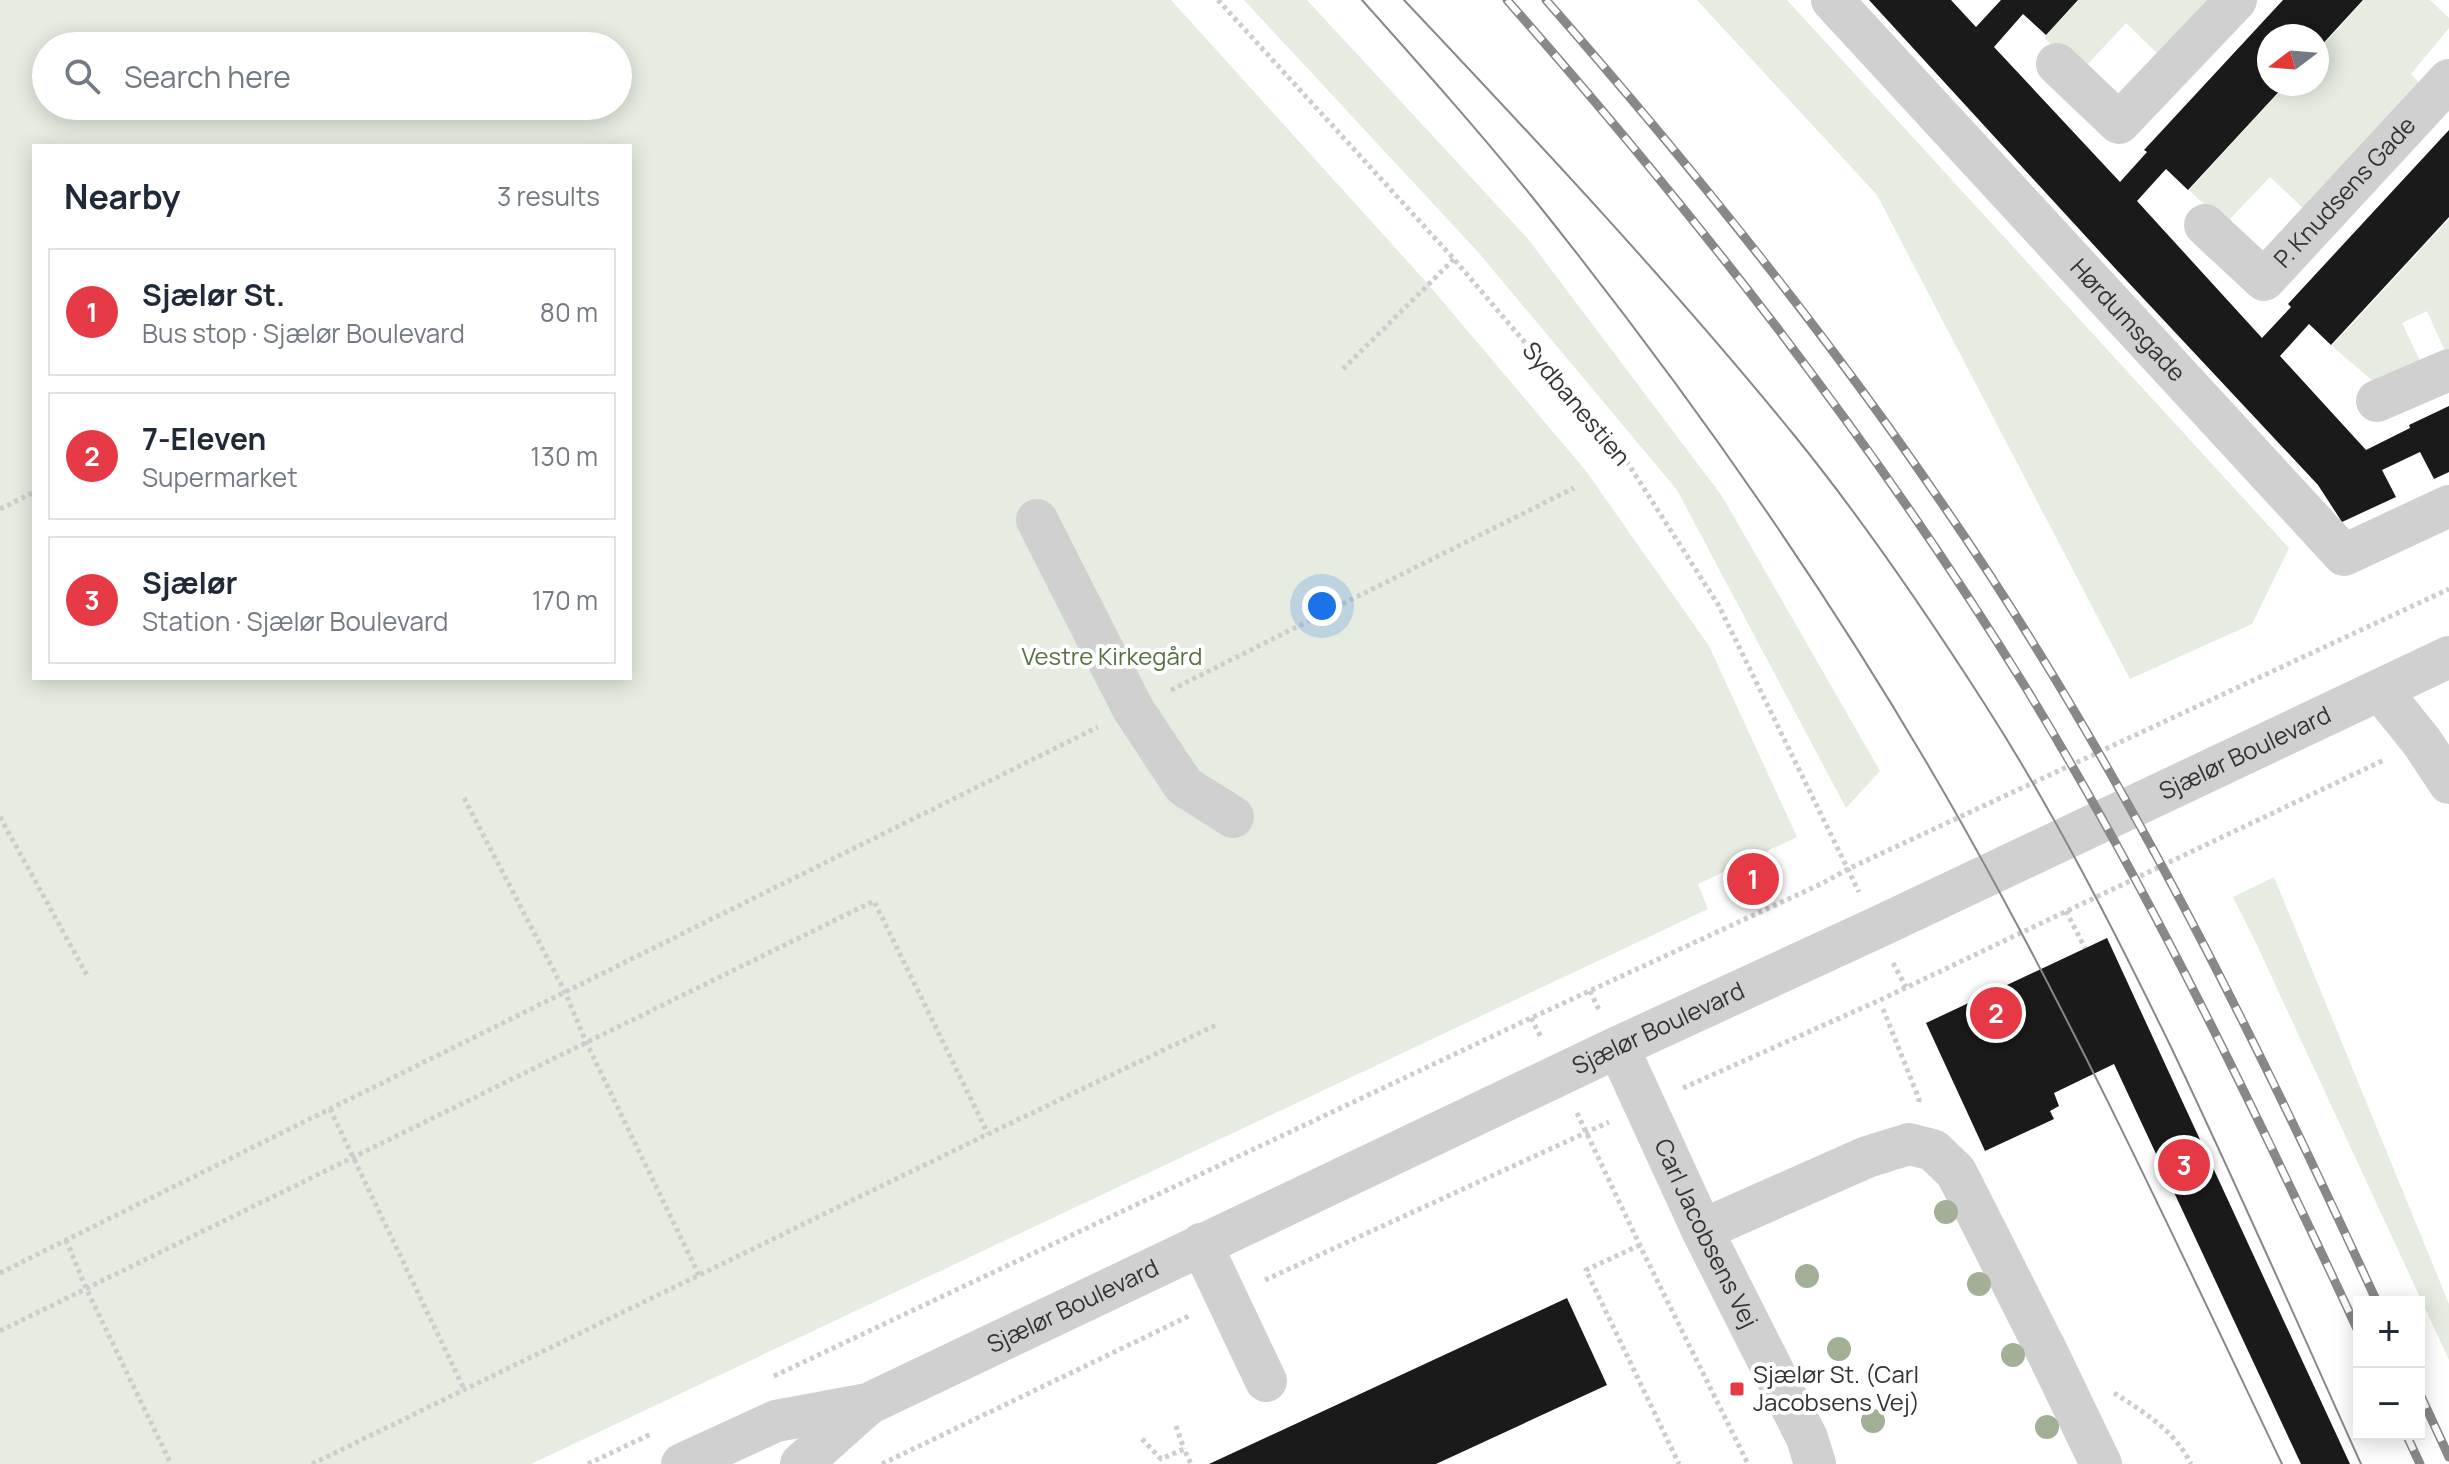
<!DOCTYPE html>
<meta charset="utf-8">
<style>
body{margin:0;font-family:Manrope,sans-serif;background:#f2f2f3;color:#1f2937}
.controls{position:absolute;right:24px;bottom:24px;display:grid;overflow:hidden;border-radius:0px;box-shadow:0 4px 20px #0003}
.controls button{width:72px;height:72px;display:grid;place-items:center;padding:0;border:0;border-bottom:2px solid #e0e1e3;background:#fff;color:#1f2937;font:40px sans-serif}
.compass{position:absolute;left:2257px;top:24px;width:72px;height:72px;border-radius:50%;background:#fff;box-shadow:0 4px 20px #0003;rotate:254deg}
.you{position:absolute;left:1322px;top:606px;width:28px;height:28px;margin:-20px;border:6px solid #fff;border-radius:50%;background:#1a73e8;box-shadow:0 0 0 12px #1a73e833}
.badge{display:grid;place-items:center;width:52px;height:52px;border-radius:50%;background:#e63946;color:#fff;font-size:26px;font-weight:700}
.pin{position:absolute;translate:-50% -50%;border:4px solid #fff;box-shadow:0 2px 8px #0006}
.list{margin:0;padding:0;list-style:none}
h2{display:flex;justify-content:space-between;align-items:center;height:104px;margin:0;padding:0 32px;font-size:34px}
h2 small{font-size:26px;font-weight:400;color:#747a83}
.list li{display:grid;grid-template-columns:52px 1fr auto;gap:24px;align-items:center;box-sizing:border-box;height:128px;margin:0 16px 16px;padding:0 16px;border:2px solid #e0e1e3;border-radius:0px}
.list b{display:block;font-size:30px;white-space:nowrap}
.list p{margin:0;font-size:26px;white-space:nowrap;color:#747a83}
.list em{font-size:26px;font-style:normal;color:#747a83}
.icon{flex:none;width:44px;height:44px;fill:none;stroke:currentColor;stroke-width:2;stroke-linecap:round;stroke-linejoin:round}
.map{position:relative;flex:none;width:2449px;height:1464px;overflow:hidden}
.search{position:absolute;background:#fff;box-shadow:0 4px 20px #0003;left:32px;top:32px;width:600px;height:88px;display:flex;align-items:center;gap:20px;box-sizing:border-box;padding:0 28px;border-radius:44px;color:#747a83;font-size:30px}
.panel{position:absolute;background:#fff;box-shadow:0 4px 20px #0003;left:32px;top:144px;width:600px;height:536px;border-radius:0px}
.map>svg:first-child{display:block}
</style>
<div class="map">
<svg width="2449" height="1464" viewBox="0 0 2449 1464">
<rect width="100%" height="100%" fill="#fff"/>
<g fill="#e6ecdf" fill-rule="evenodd">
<path d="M0,0H1171L1428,284L1586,471L1709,646L1797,837L1698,884L1708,909L531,1464H0ZM46,46H618V106H46ZM34,146H630V678H34Z"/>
<polygon points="1244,0 1307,0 1528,239 1722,496 1880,771 1846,808 1677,490 1478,252"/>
<polygon points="1697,0 1787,0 2289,548 2252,624 2130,679 1877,195"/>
<polygon points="2079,0 2213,0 2161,57 2126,23 2083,69 2054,48 2044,37"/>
<polygon points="2364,0 2430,0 2449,18 2449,28 2411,74 2421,85 2306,211 2270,177 2225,224 2189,190 2287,84 2317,84 2317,52"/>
<polygon points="2449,219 2449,349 2445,351 2427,311 2402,323 2421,363 2374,382 2332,346"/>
<polygon points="2274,877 2449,1304 2449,1360 2256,943 2233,897"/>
</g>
<g fill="#1a1a1a">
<polygon points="1869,0 1951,0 1976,27 2001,0 2078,0 2046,35 2023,14 1994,47 2120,182 2147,152 2144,150 2283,0 2363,0 2317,50 2317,36 2269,36 2269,84 2286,84 2188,190 2166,169 2137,201 2262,338 2291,307 2288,304 2449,130 2449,217 2331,345 2309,324 2280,356 2366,450 2410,428 2409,425 2449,406 2449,472 2434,479 2420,452 2382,470 2396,497 2342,522 2318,485 2113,266"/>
<polygon points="2107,938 2184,1105 2350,1464 2301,1464 2114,1064 2054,1093 2059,1106 2050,1111 2054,1119 1985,1151 1926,1023"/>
<polygon points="1567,1298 1607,1385 1436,1464 1209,1464"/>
</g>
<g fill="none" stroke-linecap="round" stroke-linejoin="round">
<g stroke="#cdcdcd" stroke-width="5" stroke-dasharray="4 4" stroke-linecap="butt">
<polyline points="1218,0 1454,259 1629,465 1719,606 1859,892"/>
<polyline points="1343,369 1454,259"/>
<polyline points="0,509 34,492"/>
<polyline points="1171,690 1574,488"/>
<polyline points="464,798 565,992 586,1042 699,1275"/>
<polyline points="0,817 88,977"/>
<polyline points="2066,911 2085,948"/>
<polyline points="1893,963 1906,987"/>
<polyline points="1590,991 1599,1010"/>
<polyline points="1883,1009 1919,1099 1918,1105"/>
<polyline points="1531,1018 1542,1039"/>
<polyline points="1683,1088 1880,1000 2384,760"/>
<polyline points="330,1109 464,1389"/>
<polyline points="1577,1113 1644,1254 1748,1464"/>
<polyline points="66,1240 86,1288 171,1464"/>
<polyline points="1640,1245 1586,1270 1679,1464"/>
<polyline points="0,1273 1098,727"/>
<polyline points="1265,1280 1609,1122"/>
<polyline points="0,1331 874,901 988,1134"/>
<polyline points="774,1376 1531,1018 1823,883 1848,869 2449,589"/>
<path d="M2114,1393C2144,1412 2175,1431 2191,1464"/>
<polyline points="1176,1426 1184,1449"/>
<polyline points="1142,1439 1161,1459 1184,1449 1191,1464"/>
<polyline points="312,1464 988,1134 1216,1025"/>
<polyline points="588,1464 653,1433"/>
<polyline points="882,1464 1191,1315"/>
</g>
<g stroke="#d0d0d0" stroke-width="42">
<path id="s1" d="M1832,0L2344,555L2449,506"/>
<polyline points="2057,64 2119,123 2236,0"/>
<path id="s2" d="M2205,225L2264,280L2449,80"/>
<polyline points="2377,401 2449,370"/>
<polyline points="1037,520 1133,709 1184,786 1233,817"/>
<polyline points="2380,690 2422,742 2449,783"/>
<path id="s3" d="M1618,1047L1702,1230L1807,1438L1815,1464"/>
<polyline points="1702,1230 1867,1157 1909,1144 1933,1150 1956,1172 2048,1354 2101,1464"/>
<polyline points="1201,1244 1266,1381"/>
<path id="s4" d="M682,1464L776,1421L868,1404L1618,1047L1876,928L2449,657"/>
<polyline points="801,1464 867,1405"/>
</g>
<g stroke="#888" stroke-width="2">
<path d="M1362,0C1420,65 1478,130 1533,198C1691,395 1838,604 1962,824C2079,1032 2179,1248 2282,1464"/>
<path d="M1404,0C1538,142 1671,284 1794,435C1863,520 1925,611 1984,703C2054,812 2113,928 2170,1045C2236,1183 2298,1324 2361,1464"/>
</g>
<defs>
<g id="rail">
<path d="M1507,0C1697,216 1875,443 2026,688C2152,895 2257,1114 2359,1333"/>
<path d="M1546,0C1686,160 1821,326 1941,502C2114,753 2250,1026 2377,1302"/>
<polyline points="2419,1392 2449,1457"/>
<polyline points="2406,1434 2420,1464"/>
</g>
</defs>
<use href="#rail" stroke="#888" stroke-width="9"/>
<use href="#rail" stroke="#fff" stroke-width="6" stroke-dasharray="18" stroke-linecap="butt"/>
</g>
<g fill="#a2b095">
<circle cx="1946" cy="1212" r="12"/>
<circle cx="1807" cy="1276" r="12"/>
<circle cx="1979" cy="1284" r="12"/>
<circle cx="1839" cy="1349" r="12"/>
<circle cx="2013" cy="1355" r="12"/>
<circle cx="1873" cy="1421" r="12"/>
<circle cx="2047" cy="1427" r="12"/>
</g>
<rect fill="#e63946" stroke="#fff" stroke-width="3" x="1729" y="1381" width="16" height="16" rx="4"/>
<g text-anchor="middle" stroke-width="8" stroke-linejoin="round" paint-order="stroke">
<g font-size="24" fill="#333" stroke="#fff">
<text dy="8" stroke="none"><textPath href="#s2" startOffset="200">P. Knudsens Gade</textPath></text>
<text dy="8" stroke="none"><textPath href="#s1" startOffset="436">Hørdumsgade</textPath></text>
<text transform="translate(1576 404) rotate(50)" y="8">Sydbanestien</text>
<text dy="8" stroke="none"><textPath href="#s4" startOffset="1720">Sjælør Boulevard</textPath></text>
<text dy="8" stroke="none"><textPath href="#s4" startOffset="1072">Sjælør Boulevard</textPath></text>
<text dy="8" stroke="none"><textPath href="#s3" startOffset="206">Carl Jacobsens Vej</textPath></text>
<text dy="8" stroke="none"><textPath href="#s4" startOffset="424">Sjælør Boulevard</textPath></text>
</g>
<g font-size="24" fill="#56703f" stroke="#fff">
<text x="1112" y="665">Vestre Kirkegård</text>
</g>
<g font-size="24" fill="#333" stroke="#fff" text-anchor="start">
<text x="1753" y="1383">Sjælør St. (Carl<tspan x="1753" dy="28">Jacobsens Vej)</tspan></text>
</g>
</g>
</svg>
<div class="controls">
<button>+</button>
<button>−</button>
</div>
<svg class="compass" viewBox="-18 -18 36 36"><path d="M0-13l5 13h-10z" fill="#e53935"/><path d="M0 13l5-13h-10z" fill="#747a83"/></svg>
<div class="you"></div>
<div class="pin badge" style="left:1753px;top:879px">1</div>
<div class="pin badge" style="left:1996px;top:1013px">2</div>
<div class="pin badge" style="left:2184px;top:1165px">3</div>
<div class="search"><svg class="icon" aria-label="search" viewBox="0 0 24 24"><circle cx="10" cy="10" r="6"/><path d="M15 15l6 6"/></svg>Search here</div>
<section class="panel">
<h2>Nearby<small>3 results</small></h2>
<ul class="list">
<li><span class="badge">1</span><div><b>Sjælør St.</b><p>Bus stop · Sjælør Boulevard</p></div><em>80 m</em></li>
<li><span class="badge">2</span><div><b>7-Eleven</b><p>Supermarket</p></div><em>130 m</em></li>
<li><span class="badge">3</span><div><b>Sjælør</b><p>Station · Sjælør Boulevard</p></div><em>170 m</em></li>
</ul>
</section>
</div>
